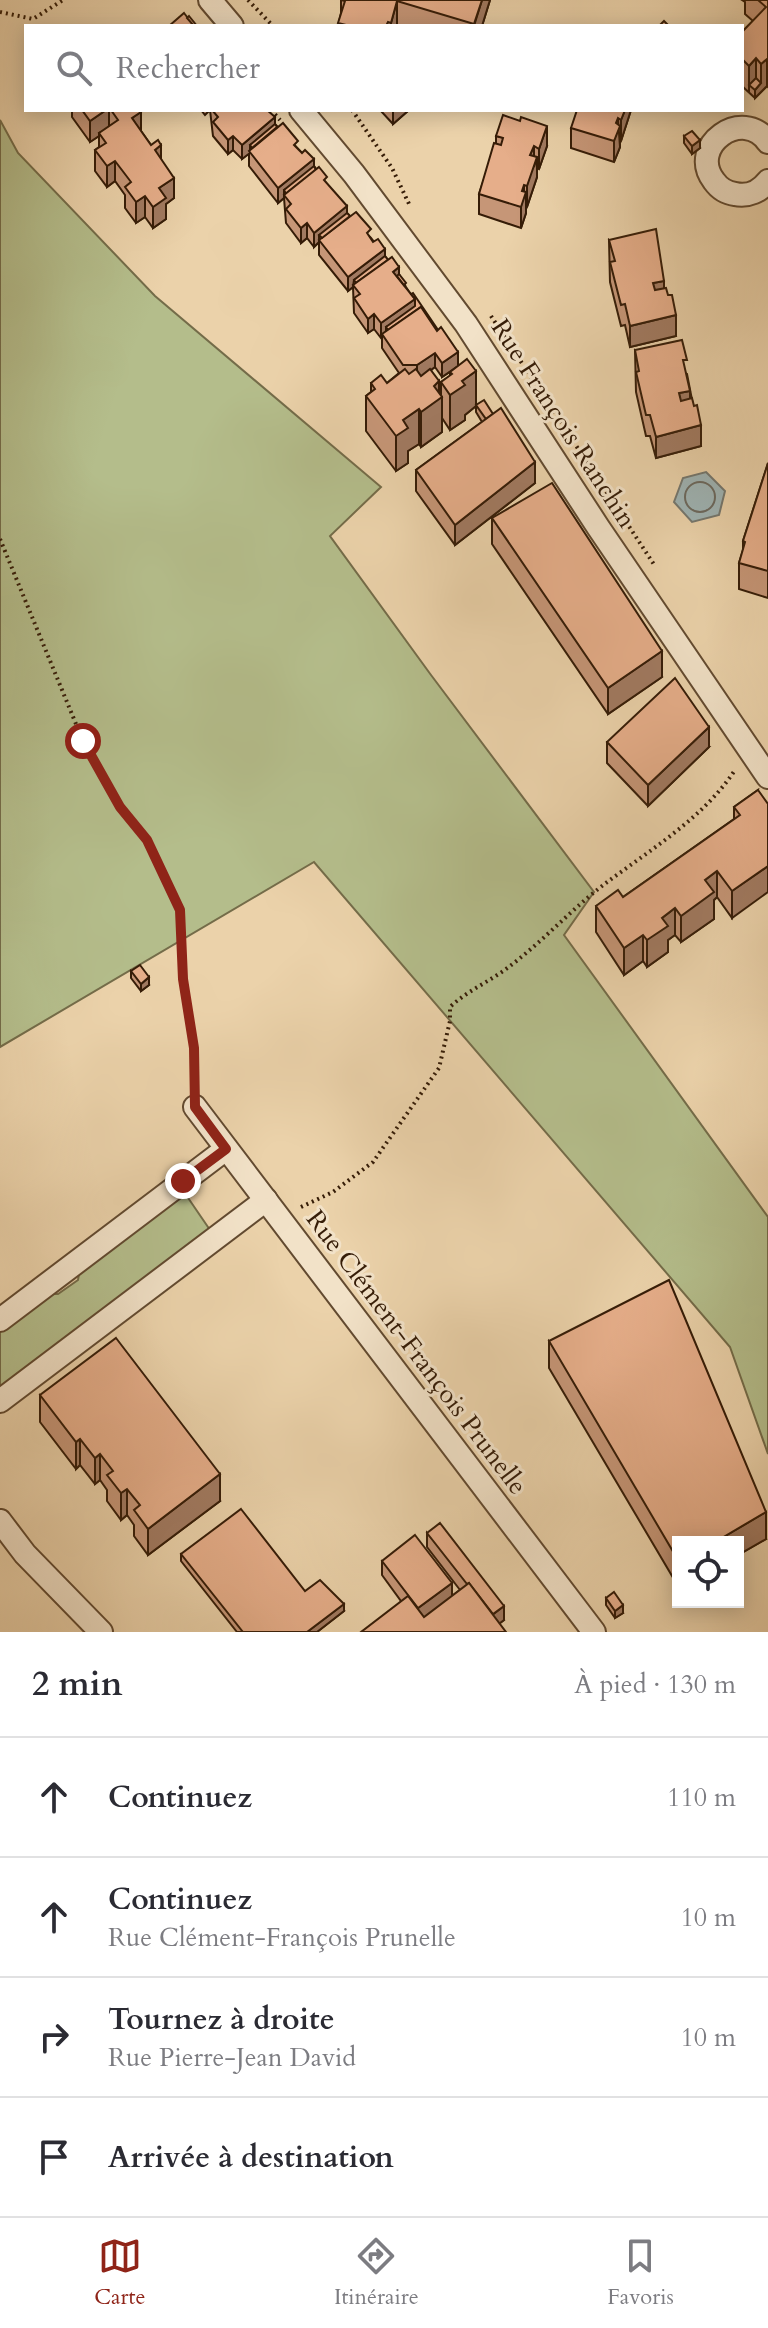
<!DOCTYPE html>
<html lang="fr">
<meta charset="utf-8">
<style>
body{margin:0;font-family:Cardo,serif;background:#f2f2f3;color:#2b2b33}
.controls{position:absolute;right:24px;bottom:24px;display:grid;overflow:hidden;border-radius:0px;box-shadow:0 4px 20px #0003}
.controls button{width:72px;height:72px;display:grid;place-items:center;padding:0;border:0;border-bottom:2px solid #e1e1e2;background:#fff;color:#2b2b33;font:40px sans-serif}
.stop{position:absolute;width:24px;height:24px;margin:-18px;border:6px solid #8f2418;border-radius:50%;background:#fff}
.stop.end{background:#8f2418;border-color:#fff;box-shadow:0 2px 8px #0008}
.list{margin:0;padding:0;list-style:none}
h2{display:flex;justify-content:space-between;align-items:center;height:104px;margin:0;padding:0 32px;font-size:34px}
h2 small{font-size:26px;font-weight:400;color:#7c7c81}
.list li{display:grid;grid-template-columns:52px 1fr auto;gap:24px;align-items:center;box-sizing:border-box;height:120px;padding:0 32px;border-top:2px solid #e1e1e2}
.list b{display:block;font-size:30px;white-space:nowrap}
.list p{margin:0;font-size:26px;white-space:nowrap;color:#7c7c81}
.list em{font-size:26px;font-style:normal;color:#7c7c81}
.icon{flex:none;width:44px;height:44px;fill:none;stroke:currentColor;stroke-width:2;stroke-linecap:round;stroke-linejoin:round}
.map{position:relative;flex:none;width:768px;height:1632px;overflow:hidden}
.search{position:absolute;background:#fff;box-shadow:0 4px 20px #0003;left:24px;right:24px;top:24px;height:88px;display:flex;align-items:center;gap:20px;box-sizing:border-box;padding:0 28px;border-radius:0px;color:#7c7c81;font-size:30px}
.sheet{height:584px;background:#fff}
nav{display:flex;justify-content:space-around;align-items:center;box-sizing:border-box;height:112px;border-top:2px solid #e1e1e2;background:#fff;font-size:22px;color:#7c7c81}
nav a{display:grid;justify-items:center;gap:4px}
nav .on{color:#8f2418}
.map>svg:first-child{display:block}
</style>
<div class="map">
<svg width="768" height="1632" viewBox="0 0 768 1632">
<rect width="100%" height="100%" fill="#ebd2aa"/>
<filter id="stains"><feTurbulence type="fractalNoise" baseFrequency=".0025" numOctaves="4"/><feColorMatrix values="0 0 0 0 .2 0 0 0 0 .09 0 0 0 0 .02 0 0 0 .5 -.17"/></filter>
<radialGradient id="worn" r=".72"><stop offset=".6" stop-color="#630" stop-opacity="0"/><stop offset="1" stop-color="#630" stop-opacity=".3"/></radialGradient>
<g fill="#b4bd8b" stroke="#746c49" stroke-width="2">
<polygon points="0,120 18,153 155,296 381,487 330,536 431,675 594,892 564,935 768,1217 768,1454 730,1347 314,862 0,1047"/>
<polygon points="182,1189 210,1230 0,1389 0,1330 47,1294 58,1294 78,1280 80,1268"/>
</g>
<polygon fill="#9eb4b5" stroke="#74776f" stroke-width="2" points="706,472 725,491 719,515 692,522 674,502 683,478"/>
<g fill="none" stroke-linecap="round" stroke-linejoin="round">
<circle stroke="#6a685e" stroke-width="2" cx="700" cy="497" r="15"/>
<defs>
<g id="street">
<polyline points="210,0 232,26"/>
<polyline points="301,110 354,174 466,324 598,527 768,777"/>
<path d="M768,142C743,106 687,146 714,181C719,188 727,193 735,194C748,197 760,191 768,181"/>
<polyline points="195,1107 594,1632"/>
<polyline points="0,1320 226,1149"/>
<polyline points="0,1401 266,1200"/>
<polyline points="0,1521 25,1554 101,1632"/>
</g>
</defs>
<use href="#street" stroke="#624a30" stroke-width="26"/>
<g stroke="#351c07" stroke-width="4" stroke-dasharray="2 4" stroke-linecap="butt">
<polyline points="248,0 273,26"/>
<polyline points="0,12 33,19 63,0"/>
<polyline points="271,110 280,120"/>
<polyline points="352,110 392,168 410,206"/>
<polyline points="491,316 655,566"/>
<polyline points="0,539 83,741 120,807 147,840 180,910 183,979 194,1048 195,1085"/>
<path d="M301,1207L333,1192L373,1162L439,1068L450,1021V1007C468,990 491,981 510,966C543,941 570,911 602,886C648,851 703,819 735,770"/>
</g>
<use href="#street" stroke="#f2e2c8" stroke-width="22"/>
</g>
<g fill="#c69677" stroke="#351c07" stroke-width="2" fill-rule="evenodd">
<polygon points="341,0 490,0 482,26 338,26 341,13"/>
<polygon points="742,0 768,0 768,87 767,86 755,98 742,86 742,32 753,21 745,14 745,2"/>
<polygon points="72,110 140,110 141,131 161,159 174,198 166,204 166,219 153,228 145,217 136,223 125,208 125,195 115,181 107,187 95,171 95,150 99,147 99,136 90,142 72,117"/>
<path d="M201,110H267L275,124L314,166L347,213L371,238L399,274L406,287L458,366L476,406L465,415V420L450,430L442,418V432L421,447L419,444L408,451V463L396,471L366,431V396L371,392V383H387L399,373L382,348V337L381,338L374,329L368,333L354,313L353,287L348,291L319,255V242L314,247L307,238L301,243L286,223L284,198L278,203L249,166V153L242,159L233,150L228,154L213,136L210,110L205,115ZM435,367L442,377L450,372V376L441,382V395L431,370Z"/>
<polygon points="380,110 409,110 393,124"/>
<polygon points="631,110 621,141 620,140 620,147 614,162 571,148 571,128"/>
<polygon points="496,136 547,146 539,169 537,168 537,177 527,207 526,206 526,213 521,228 479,214 479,194 496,144"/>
<polygon points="684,136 700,148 692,154 684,143"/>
<polygon points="609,240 664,288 676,336 630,347 625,325 621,326 610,282"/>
<polygon points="635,350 687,374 701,446 656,458 650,436 646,436 636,392"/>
<polygon points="476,405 493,414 535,483 455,545 416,491 416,470 482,422 476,412"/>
<polygon points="768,463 768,598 739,589 739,563 743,550 743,541"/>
<polygon points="492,518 662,677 608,714 492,544"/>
<polygon points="607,742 709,747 648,806 607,763"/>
<polygon points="758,790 732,918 717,897 714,900 714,919 681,942 675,935 668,940 668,952 647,967 643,961 624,975 596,932 596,906 623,897 734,819 734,807"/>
<polygon points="131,971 149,985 141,991 131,978"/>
<polygon points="549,1341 766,1539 738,1555 738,1542 678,1542 678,1586 549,1368"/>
<polygon points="40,1395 220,1501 148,1555 134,1536 134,1525 127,1515 121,1520 107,1501 107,1490 100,1480 95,1484 80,1465 76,1469 40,1422"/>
<polygon points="427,1533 504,1620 500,1623 401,1601 382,1575 382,1561 452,1596 460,1590 427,1547"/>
<polygon points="181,1554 305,1591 344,1611 317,1632 237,1632 181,1561"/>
<polygon points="606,1598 623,1613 615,1618 606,1605"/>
</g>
<g fill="#a17a61" stroke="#351c07" stroke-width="2">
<polygon points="482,0 490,0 482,26 474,26"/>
<polygon points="397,1 397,26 391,26 391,23"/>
<polygon points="756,58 756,85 749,85 749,93 749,66"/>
<polygon points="767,59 767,86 755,98 755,90 761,83 761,64"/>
<polygon points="106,110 109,110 109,129 99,133 99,136 90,142 90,121"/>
<polygon points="393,110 409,110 393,124"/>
<polygon points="625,110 631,110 621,141 621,120"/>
<polygon points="141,112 141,133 132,118"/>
<polygon points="275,117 275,132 250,145 250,153 242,159 242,145"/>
<polygon points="618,118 620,147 614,162 614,141 616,123"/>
<polygon points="547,126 547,146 539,169 539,149"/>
<polygon points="233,136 233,150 228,154 228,140"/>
<polygon points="700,140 700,148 692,154 692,146"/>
<polygon points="161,145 161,166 155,150"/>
<polygon points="534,146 534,167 537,157 537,177 527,207 527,186 530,155"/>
<polygon points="314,159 314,174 284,190 284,198 278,203 278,188"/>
<polygon points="115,161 115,181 107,187 107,166"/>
<polygon points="174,178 174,198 166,204 166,219 153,228 153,207 159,188"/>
<polygon points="524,185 524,197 526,192 526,213 521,228 521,207 522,191"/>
<polygon points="145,196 145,217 136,223 136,202"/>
<polygon points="347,206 347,220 319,235 319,242 314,247 314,233"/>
<polygon points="307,223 307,238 301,243 301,228"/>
<polygon points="385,249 385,263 354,280 353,287 348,291 348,277"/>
<polygon points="399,267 399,282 393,272"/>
<polygon points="664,281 664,302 655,311 653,283"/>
<polygon points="415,299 415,313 386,327 386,334 382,334 381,338 381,323"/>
<polygon points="374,314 374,329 368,333 368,319"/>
<polygon points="676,315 676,336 630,347 630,326"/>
<polygon points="458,352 458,366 442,377 442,363"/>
<polygon points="435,353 435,367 417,380 417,365"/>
<polygon points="476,371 476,406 465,415 465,420 450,430 450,395 462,381"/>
<polygon points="439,381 439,398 442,397 442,432 421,447 421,412 434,386"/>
<polygon points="690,391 690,412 681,414 679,393"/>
<polygon points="419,409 419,444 408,451 408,463 396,471 396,436 403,420"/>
<polygon points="701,425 701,446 656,458 656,437"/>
<polygon points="535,462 535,483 455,545 455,525"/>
<polygon points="662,651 662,677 608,714 608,688"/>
<polygon points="709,727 709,747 648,806 648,785"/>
<polygon points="768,866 768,892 732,918 732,891"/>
<polygon points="717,871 717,897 714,900 714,919 681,942 681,916 705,880"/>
<polygon points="675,908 675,935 668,940 668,952 647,967 647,940 662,918"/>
<polygon points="643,935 643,961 624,975 624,948"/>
<polygon points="149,977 149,985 141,991 141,984"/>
<polygon points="80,1439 80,1465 76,1469 76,1442"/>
<polygon points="100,1454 100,1480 95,1484 95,1458"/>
<polygon points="220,1474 220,1501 148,1555 148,1529"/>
<polygon points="127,1489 127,1515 121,1520 121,1493"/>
<polygon points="766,1512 766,1539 738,1555 738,1542 715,1542"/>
<polygon points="452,1583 452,1597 418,1623 418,1608"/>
<polygon points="344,1604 344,1611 317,1632 307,1632"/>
<polygon points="623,1605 623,1613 615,1618 615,1611"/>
<polygon points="504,1606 504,1620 491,1630 491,1616"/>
</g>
<g fill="#e6ae8a" stroke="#351c07" stroke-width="2">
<polygon points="341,0 482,0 474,24 397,1 391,23 388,22 386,26 350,26 338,23 345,1"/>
<polygon points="758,0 768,0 768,61 767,59 761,64 756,58 749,66 742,59 742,32 766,7"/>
<polygon points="184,13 194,26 169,26"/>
<polygon points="189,16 197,26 194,26 187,18"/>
<polygon points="664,21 669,26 659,26"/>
<polygon points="756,78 761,83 755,90 749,85"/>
<polygon points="82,110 106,110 90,121"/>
<polygon points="111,110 140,110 141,112 132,118 151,145 158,140 161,145 155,150 174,178 159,188 166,198 153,207 145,196 136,202 125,187 131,182 115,161 107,166 95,150 106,143 99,133 118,120"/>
<polygon points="212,110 267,110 275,117 242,145 233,136 228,140 213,122 218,117"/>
<polygon points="577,110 625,110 621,120 618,118 616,123 620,126 614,141 571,128"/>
<polygon points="503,115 520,121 521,117 547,126 539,149 534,146 530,155 537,157 527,186 524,185 522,191 526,192 521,207 479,194 494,143 501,145 503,138 496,136"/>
<polygon points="283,123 298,141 294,145 302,153 305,150 314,159 278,188 249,151"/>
<polygon points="275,124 277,127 252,148 250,145"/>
<polygon points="692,131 700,140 692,146 684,136"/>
<polygon points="314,166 316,170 286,194 284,190"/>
<polygon points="319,167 327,177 324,180 347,206 314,233 307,223 301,228 286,209 291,204 284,195"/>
<polygon points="356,212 371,229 367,233 373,242 378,239 385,249 348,277 319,240"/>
<polygon points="347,213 350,216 322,238 319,235"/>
<polygon points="656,229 664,281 653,283 655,290 666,288 668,295 672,295 676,315 630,326 625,304 621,305 610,262 615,261 609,240"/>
<polygon points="385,256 388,260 356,283 354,280"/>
<polygon points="392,257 399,267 393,272 415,299 381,323 374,314 368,319 354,298 360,294 353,285"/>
<polygon points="399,274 406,283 404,285 397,276"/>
<polygon points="413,293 438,330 437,331 421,307 388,330 386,327 415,306 415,299 411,294"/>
<polygon points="421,307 437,331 441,327 458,352 442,363 435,353 417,365 403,365 382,334"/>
<polygon points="682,340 687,360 683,360 690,391 679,393 681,401 692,398 694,406 697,405 701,425 656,437 650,415 646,415 636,372 639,371 635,350"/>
<polygon points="467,359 476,371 462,381 465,385 450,395 441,382 452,374 450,372"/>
<polygon points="405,369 409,374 416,369 421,376 430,369 439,381 434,386 442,397 421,412 419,409 403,420 408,428 396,436 366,396 375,389 371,383 381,375 387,383"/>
<polygon points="484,400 493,414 486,419 476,405"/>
<polygon points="501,408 535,462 455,525 416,470"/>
<polygon points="768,463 768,571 739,563 745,542 743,541"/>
<polygon points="552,483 662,651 608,688 492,518"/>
<polygon points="675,678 709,727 648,785 607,742"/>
<polygon points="758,790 768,804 768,866 732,891 717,871 705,880 714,892 681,916 675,908 662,918 668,926 647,940 643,935 624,948 596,906 618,890 623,897 740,815 734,807"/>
<polygon points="140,965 149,977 141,984 131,971"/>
<polygon points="669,1280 766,1512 715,1542 678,1542 678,1560 549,1341"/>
<polygon points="116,1338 220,1474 148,1529 134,1510 140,1505 127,1489 121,1493 107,1475 113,1471 100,1454 95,1458 80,1439 76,1442 40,1395"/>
<polygon points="241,1509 305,1591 320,1580 344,1604 307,1632 243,1632 181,1554"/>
<polygon points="440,1523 504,1606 493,1614 469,1583 467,1584 427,1533"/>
<polygon points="415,1535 452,1583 418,1608 382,1561"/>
<polygon points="469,1583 506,1632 361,1632 408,1596 424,1617"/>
<polygon points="614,1592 623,1605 615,1611 606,1598"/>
</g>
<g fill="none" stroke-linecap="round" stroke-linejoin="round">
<polyline stroke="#8f2418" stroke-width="10" points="83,741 120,807 147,840 180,910 183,979 194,1048 195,1107 226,1149 183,1181"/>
</g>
<g text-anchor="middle" stroke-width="6" stroke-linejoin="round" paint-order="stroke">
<g font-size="26" fill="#351c07" stroke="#f2e2c8">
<text transform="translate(564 423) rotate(57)" y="9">Rue François Ranchin</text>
<text transform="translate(417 1352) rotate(53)" y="9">Rue Clément-François Prunelle</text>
</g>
</g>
<rect width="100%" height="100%" filter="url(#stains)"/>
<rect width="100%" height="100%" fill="url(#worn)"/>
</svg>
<div class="controls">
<button><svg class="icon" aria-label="locate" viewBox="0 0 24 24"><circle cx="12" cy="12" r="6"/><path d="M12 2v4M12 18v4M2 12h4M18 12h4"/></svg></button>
</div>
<div class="stop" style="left:83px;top:741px"></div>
<div class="stop end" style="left:183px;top:1181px"></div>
<div class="search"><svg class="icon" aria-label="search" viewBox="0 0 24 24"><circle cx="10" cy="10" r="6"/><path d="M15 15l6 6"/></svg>Rechercher</div>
</div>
<section class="sheet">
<h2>2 min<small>À pied · 130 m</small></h2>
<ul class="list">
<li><svg class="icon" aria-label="ahead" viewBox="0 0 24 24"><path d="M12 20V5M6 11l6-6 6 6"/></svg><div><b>Continuez</b></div><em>110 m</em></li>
<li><svg class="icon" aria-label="ahead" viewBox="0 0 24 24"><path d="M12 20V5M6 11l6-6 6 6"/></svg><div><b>Continuez</b><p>Rue Clément-François Prunelle</p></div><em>10 m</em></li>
<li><svg class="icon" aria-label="right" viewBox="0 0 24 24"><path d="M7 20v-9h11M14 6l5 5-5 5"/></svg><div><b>Tournez à droite</b><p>Rue Pierre-Jean David</p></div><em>10 m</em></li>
<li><svg class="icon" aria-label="arrive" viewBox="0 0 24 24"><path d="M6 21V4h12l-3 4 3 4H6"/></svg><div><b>Arrivée à destination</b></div></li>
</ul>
</section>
<nav>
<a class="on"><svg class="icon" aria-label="map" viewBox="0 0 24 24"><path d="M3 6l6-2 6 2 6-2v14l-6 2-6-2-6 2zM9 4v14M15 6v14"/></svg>Carte</a>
<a><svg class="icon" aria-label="directions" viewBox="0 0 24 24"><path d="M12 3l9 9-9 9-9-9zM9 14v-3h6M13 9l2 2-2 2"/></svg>Itinéraire</a>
<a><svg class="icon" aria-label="saved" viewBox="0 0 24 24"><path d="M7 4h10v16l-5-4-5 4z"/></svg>Favoris</a>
</nav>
